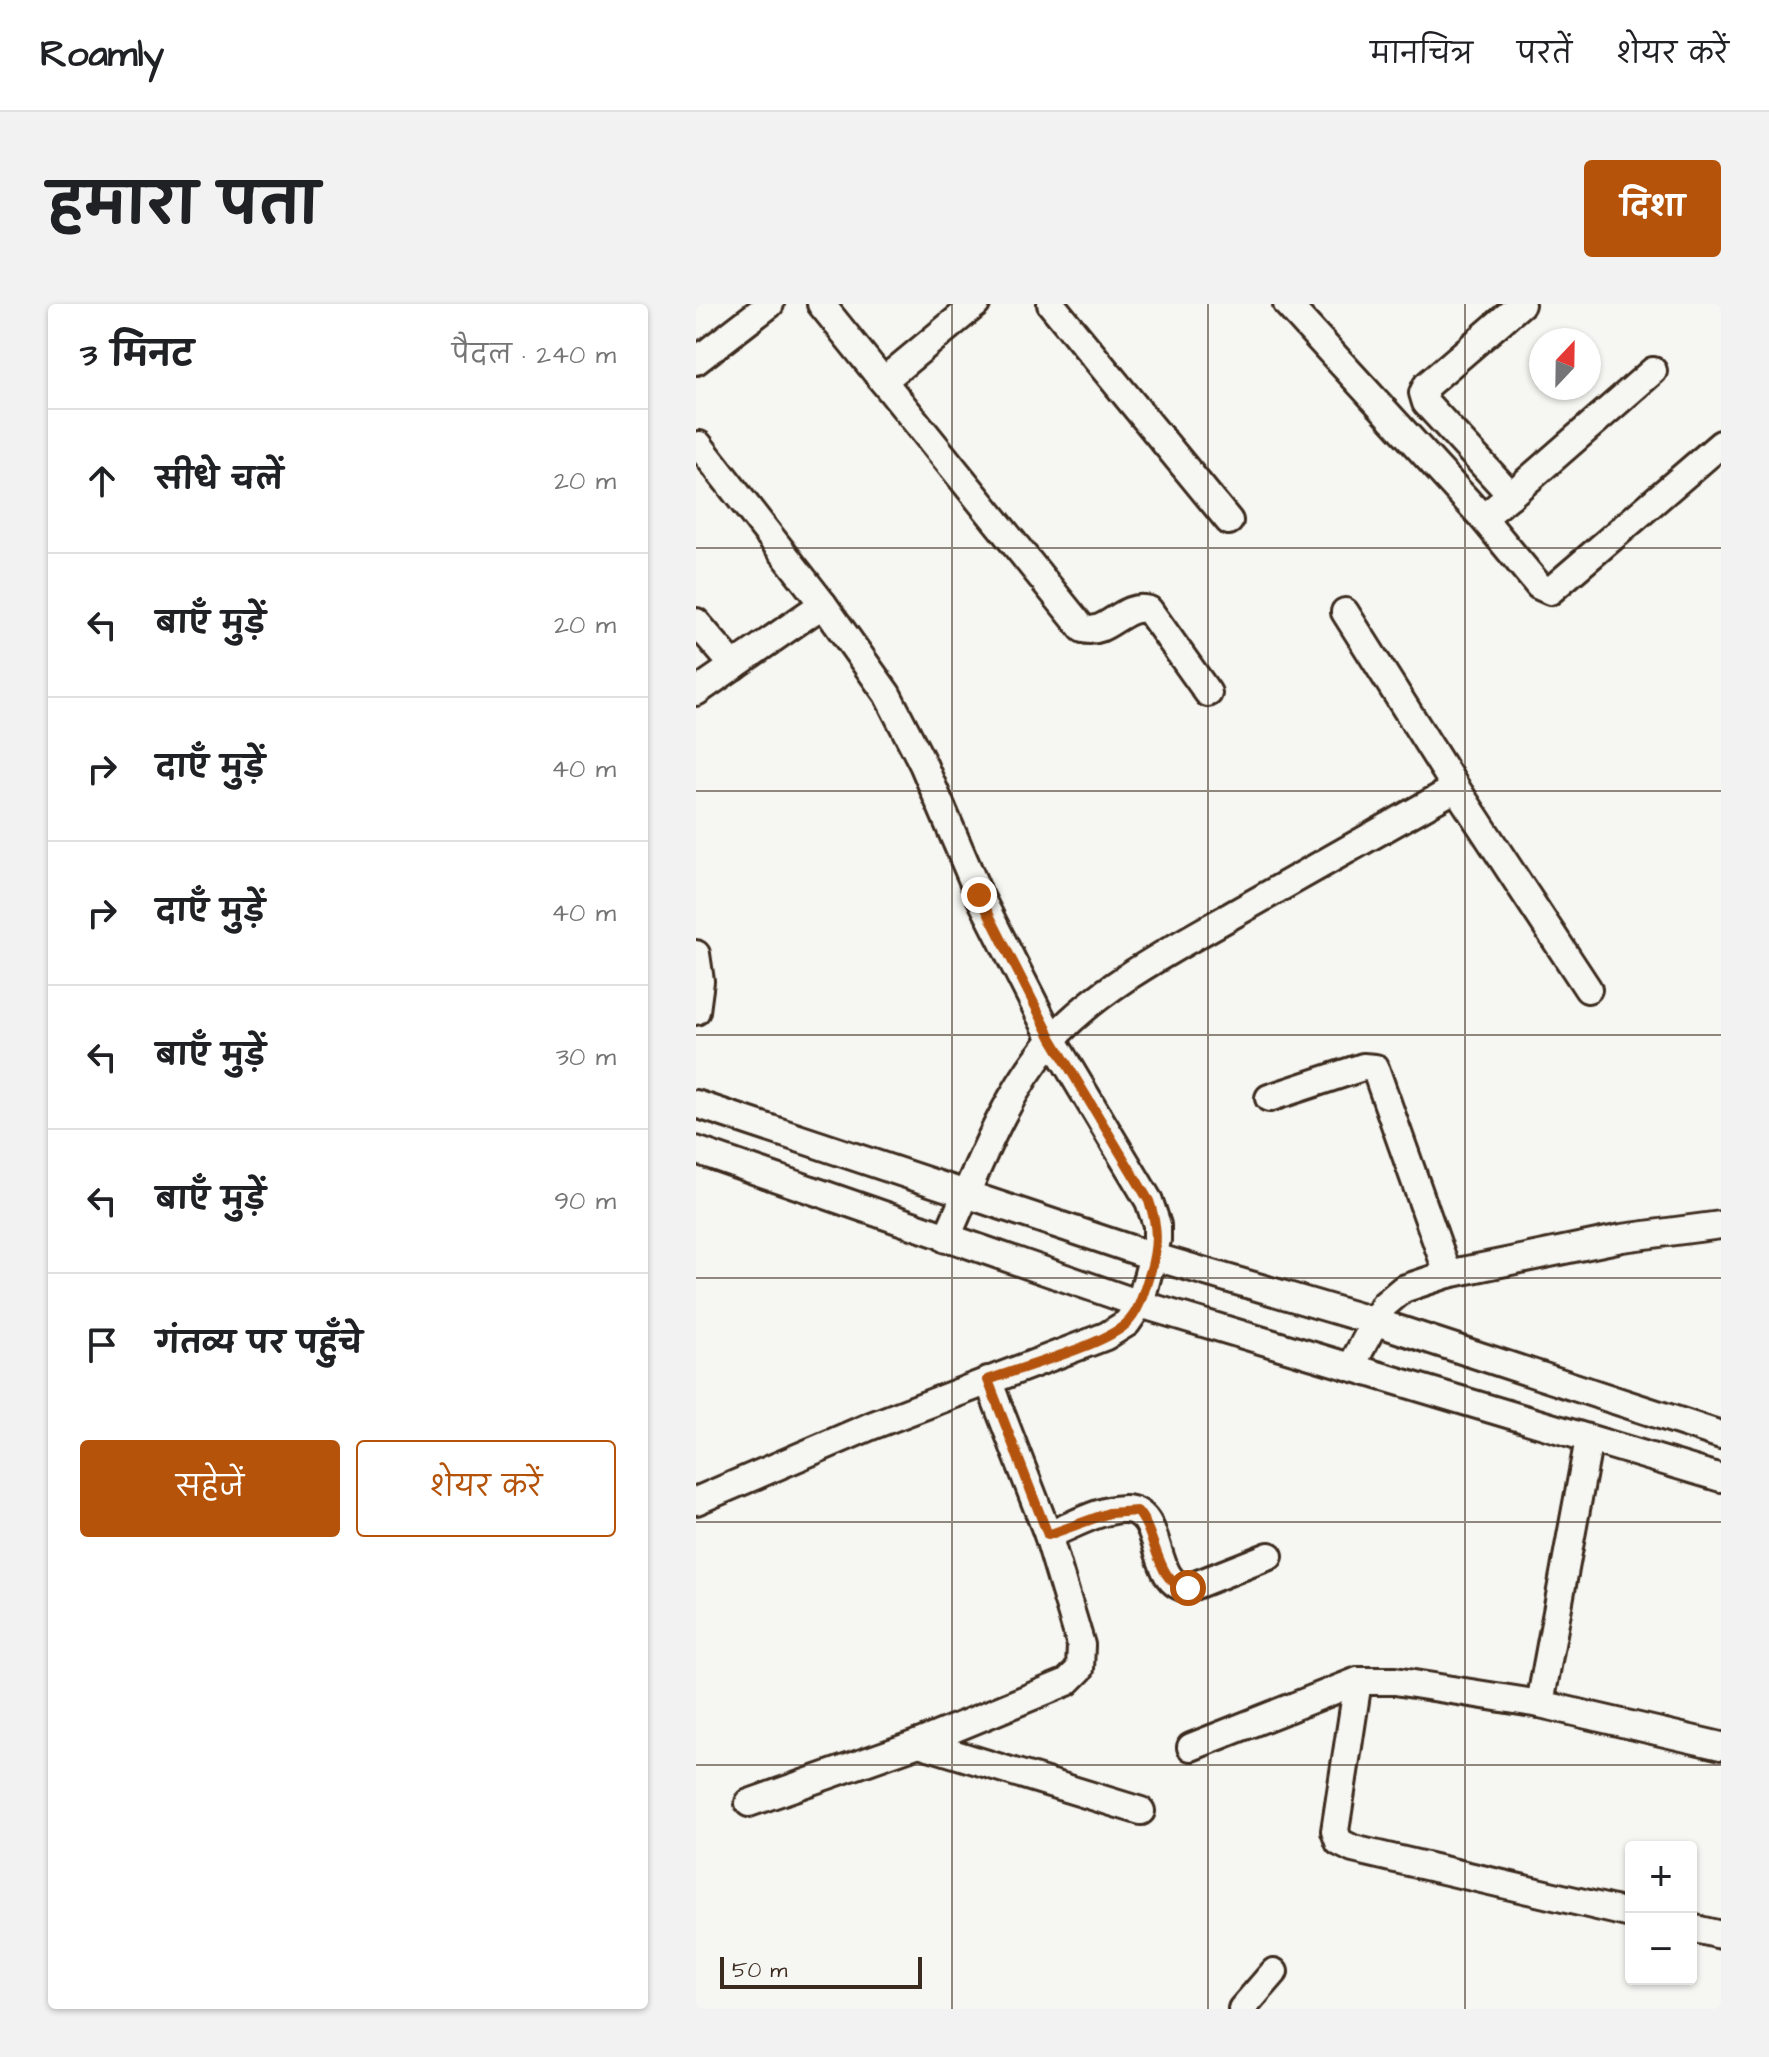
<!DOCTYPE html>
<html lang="hi">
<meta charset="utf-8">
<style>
body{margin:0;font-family:"Architects Daughter","Playpen Sans Deva",sans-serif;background:#f2f2f2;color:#202124}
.controls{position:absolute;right:24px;bottom:24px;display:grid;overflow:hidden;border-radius:8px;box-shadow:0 2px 6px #0004}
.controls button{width:72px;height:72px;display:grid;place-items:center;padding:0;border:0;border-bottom:2px solid #e0e0e0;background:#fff;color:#202124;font:40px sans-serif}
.compass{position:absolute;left:833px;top:24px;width:72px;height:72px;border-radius:50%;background:#fff;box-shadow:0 2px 6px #0004;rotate:22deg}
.scale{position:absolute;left:24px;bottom:20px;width:202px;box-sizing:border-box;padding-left:8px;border:4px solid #3b2a1e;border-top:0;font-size:22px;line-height:28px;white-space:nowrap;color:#3b2a1e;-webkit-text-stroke:6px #f6f6f2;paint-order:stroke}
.stop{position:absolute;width:24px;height:24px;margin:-18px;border:6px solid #b45309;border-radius:50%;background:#fff}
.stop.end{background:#b45309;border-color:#fff;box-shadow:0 2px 8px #0008}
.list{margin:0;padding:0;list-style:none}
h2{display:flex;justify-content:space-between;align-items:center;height:104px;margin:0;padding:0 32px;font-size:34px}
h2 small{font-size:26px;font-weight:400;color:#757577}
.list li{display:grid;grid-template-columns:52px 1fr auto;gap:24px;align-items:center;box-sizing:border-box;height:144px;padding:0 32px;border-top:2px solid #e0e0e0}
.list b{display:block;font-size:30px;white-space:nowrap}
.list em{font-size:26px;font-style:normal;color:#757577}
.actions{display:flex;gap:16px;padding:24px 32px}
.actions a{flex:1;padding:18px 0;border:2px solid #b45309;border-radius:8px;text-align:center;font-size:28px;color:#b45309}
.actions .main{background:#b45309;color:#fff}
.icon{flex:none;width:44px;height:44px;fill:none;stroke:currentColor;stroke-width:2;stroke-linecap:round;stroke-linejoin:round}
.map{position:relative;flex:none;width:1025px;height:1705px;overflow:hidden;border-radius:8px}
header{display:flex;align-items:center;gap:48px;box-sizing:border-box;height:112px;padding:0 40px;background:#fff;border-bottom:2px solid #e0e0e0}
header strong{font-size:38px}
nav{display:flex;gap:44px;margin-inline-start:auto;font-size:28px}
.intro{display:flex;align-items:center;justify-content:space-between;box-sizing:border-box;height:192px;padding:0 48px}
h1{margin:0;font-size:56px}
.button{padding:20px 36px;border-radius:8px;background:#b45309;color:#fff;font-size:28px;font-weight:700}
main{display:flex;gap:48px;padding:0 48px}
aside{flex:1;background:#fff;border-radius:8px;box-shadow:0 2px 6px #0004}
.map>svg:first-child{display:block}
</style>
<header>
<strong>Roamly</strong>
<nav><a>मानचित्र</a><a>परतें</a><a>शेयर करें</a></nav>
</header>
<div class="intro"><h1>हमारा पता</h1><a class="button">दिशा</a></div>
<main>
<aside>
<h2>3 मिनट<small>पैदल · 240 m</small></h2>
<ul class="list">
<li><svg class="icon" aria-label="ahead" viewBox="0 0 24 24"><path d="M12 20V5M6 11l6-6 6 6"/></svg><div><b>सीधे चलें</b></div><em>20 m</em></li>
<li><svg class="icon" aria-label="left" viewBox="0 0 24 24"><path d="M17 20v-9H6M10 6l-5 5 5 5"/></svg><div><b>बाएँ मुड़ें</b></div><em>20 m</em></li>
<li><svg class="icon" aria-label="right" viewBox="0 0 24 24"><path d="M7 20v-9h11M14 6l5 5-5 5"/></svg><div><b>दाएँ मुड़ें</b></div><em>40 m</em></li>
<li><svg class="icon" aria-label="right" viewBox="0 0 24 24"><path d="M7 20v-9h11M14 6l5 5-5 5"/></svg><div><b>दाएँ मुड़ें</b></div><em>40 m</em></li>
<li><svg class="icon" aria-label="left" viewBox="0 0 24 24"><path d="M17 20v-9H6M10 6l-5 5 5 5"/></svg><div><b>बाएँ मुड़ें</b></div><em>30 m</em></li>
<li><svg class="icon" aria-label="left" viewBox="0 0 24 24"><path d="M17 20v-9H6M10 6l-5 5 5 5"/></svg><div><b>बाएँ मुड़ें</b></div><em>90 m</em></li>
<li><svg class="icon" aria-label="arrive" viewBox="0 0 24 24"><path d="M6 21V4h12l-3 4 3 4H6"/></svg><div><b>गंतव्य पर पहुँचे</b></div></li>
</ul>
<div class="actions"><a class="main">सहेजें</a><a>शेयर करें</a></div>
</aside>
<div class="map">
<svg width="1025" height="1705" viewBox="0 0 1025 1705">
<rect width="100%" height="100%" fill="#f6f6f2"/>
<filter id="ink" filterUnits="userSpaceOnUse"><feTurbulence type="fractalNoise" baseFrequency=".0125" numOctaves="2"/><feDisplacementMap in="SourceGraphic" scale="16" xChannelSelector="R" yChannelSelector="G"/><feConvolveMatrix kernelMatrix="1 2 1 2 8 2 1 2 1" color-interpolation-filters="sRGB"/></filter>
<g filter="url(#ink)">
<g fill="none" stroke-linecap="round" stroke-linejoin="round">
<defs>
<g id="minor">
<polyline points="125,0 187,77"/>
<path d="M280,0L187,77L387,325C412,332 427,298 453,306L512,389"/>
<polyline points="355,0 533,217"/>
<polyline points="591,0 787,214"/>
<polyline points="825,0 731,81 727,89 730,99 815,191 957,67"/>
<polyline points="0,57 74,0"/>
<polyline points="3,141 127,300"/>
<polyline points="815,191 787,214 843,282 854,287 1025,140"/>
<polyline points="0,318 38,362"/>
<polyline points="0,388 127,300 191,390 227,460 283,591 356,735 453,897 461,921 461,936 444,1000 431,1019 410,1032 175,1122 0,1197"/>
<polyline points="760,484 892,685"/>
<polyline points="0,650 4,677 0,707"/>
<polyline points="573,794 667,763 679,764 752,970"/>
<polyline points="0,800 459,953 677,1017 1025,1131"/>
<polyline points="0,846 444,1000 1025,1174"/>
<path d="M250,935C281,867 306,795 355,737C398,686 480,643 538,610C612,568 686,526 760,484L649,308"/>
<polyline points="655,1063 688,1001 707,985 752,970 926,934 1025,921"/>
<path d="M352,1231C374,1223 404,1205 428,1205C471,1205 452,1280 492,1284L573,1252"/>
<polyline points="662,1377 639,1527 643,1538 657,1545 935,1610"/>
<polyline points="844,1400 893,1135"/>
<polyline points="223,1439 445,1507"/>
<polyline points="495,1443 662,1377 699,1377 844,1400 1025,1442"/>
<polyline points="53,1499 223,1439 371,1378 384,1365 385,1341 352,1231 292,1076"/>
<polyline points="995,1624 1025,1631"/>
<polyline points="546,1705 578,1668"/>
</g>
</defs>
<use href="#minor" stroke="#3b2a1e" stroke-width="32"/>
<use href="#minor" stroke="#f6f6f2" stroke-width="26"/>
</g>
</g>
<g fill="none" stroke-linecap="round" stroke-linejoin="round" filter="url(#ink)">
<path stroke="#b45309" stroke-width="10" d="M283,591L356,735L453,897C462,923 462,942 454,969C448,986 444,1007 430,1020C406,1042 326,1063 292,1076L352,1231L413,1209L441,1207C461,1228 460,1282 492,1284"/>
</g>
<path fill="none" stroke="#3b2a1e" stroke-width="2" stroke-opacity="0.55" d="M256,0V1705M512,0V1705M769,0V1705M0,244H1025M0,487H1025M0,731H1025M0,974H1025M0,1218H1025M0,1461H1025"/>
</svg>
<div class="controls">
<button>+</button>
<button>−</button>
</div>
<svg class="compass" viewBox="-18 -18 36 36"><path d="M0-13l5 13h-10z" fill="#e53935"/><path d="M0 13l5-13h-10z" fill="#757577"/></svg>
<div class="scale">50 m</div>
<div class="stop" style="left:492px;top:1284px"></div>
<div class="stop end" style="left:283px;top:591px"></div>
</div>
</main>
